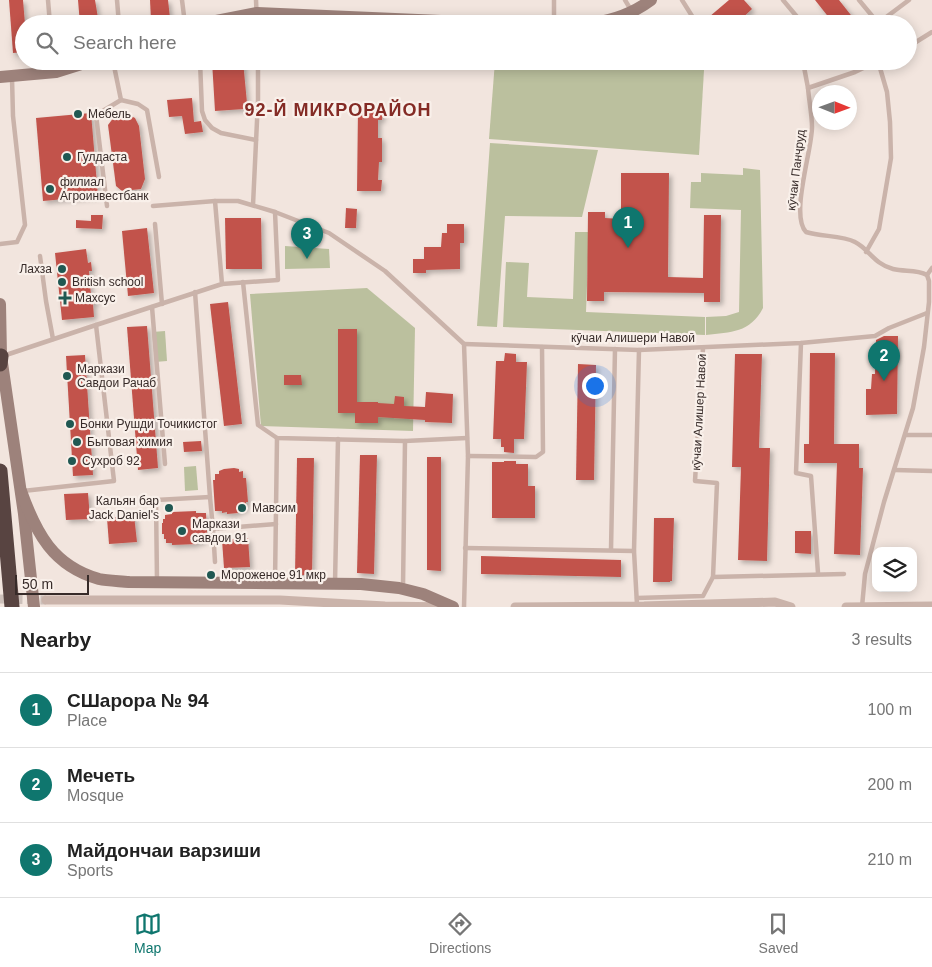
<!DOCTYPE html>
<meta charset="utf-8">
<style>
body{margin:0;font-family:Arial,sans-serif;background:#f2f2f2;color:#222}
.controls{position:absolute;right:15px;bottom:15px;display:grid;overflow:hidden;border-radius:10px;box-shadow:0 2px 12px #0003}
.controls button{width:45px;height:45px;display:grid;place-items:center;padding:0;border:0;border-bottom:1px solid #e0e0e0;background:#fff;color:#222;font:25px sans-serif}
.compass{position:absolute;left:812px;top:85px;width:45px;height:45px;border-radius:50%;background:#fff;box-shadow:0 2px 12px #0003;rotate:91deg}
.scale{position:absolute;left:15px;bottom:12px;width:74px;box-sizing:border-box;padding-left:5px;border:2px solid #372b29;border-top:0;font-size:14px;line-height:18px;white-space:nowrap;color:#372b29;-webkit-text-stroke:4px #f9f0ea;paint-order:stroke}
.you{position:absolute;left:594px;top:385px;width:18px;height:18px;margin:-12px;border:4px solid #fff;border-radius:50%;background:#1a73e8;box-shadow:0 0 0 8px #1a73e833}
.badge{display:grid;place-items:center;width:32px;height:32px;border-radius:50%;background:#0f766e;color:#fff;font-size:16px;font-weight:700}
.pin{position:absolute;translate:-50% -41px;filter:drop-shadow(0 1px 2px #0008)}
.pin::after{content:'';position:absolute;top:26px;width:18px;height:15px;background:inherit;clip-path:polygon(0 0,100% 0,50% 100%)}
.list{margin:0;padding:0;list-style:none}
h2{display:flex;justify-content:space-between;align-items:center;height:65px;margin:0;padding:0 20px;font-size:21px}
h2 small{font-size:16px;font-weight:400;color:#767676}
.list li{display:grid;grid-template-columns:32px 1fr auto;gap:15px;align-items:center;box-sizing:border-box;height:75px;padding:0 20px;border-top:1px solid #e0e0e0}
.list b{display:block;font-size:19px;white-space:nowrap}
.list p{margin:0;font-size:16px;white-space:nowrap;color:#767676}
.list em{font-size:16px;font-style:normal;color:#767676}
.icon{flex:none;width:28px;height:28px;fill:none;stroke:currentColor;stroke-width:2;stroke-linecap:round;stroke-linejoin:round}
.map{position:relative;flex:none;width:932px;height:607px;overflow:hidden}
.search{position:absolute;background:#fff;box-shadow:0 2px 12px #0003;left:15px;right:15px;top:15px;height:55px;display:flex;align-items:center;gap:12px;box-sizing:border-box;padding:0 18px;border-radius:28px;color:#767676;font-size:19px}
.sheet{height:290px;background:#fff}
nav{display:flex;justify-content:space-around;align-items:center;box-sizing:border-box;height:70px;border-top:1px solid #e0e0e0;background:#fff;font-size:14px;color:#767676}
nav a{display:grid;justify-items:center;gap:2px}
nav .on{color:#0f766e}
.map>svg:first-child{display:block}
</style>
<div class="map">
<svg width="932" height="607" viewBox="0 0 932 607">
<defs>
<filter id="shadow"><feDropShadow dx="3" dy="3" stdDeviation="2.5" flood-color="#0004"/></filter>
</defs>
<rect width="100%" height="100%" fill="#f2e5de"/>
<g fill="#bbc09e">
<polygon points="495,61 595,61 704,70 699,155 489,139"/>
<polygon points="490,143 598,150 582,217 505,216 497,327 477,326"/>
<path d="M743,168L760,170L763,308C750,333 731,332 706,335V317L726,316L739,312L741,210L690,208L691,182H701V173L743,175Z"/>
<polygon points="575,232 589,232 586,312 705,317 705,335 503,327 506,262 529,263 527,297 573,299"/>
<polygon points="285,246 329,249 330,268 285,269"/>
<polygon points="367,288 415,328 413,431 261,426 250,294"/>
<polygon points="165,331 167,361 155,362 152,332"/>
<polygon points="196,466 198,490 185,491 184,467"/>
</g>
<g fill="#c2534b" filter="url(#shadow)">
<polygon points="9,0 23,0 25,24 24,52 13,53"/>
<polygon points="78,0 95,0 98,18 96,19 96,24 80,24"/>
<polygon points="150,0 168,0 170,18 151,20"/>
<polygon points="729,0 744,0 752,9 736,24 716,24 709,17"/>
<polygon points="815,0 839,0 858,24 834,24"/>
<polygon points="212,61 243,61 247,103 243,103 244,109 215,111"/>
<polygon points="192,98 194,122 201,121 203,132 185,134 182,116 169,117 167,100"/>
<polygon points="358,109 383,109 382,120 378,120 378,138 382,138 382,162 379,162 378,180 382,180 381,191 357,191"/>
<polygon points="91,113 98,196 43,201 36,118"/>
<polygon points="131,116 135,118 139,126 145,179 141,189 122,191 116,186 108,125 114,117"/>
<polygon points="621,173 669,173 668,277 703,278 704,215 721,215 720,302 704,302 704,293 604,292 604,301 587,301 588,212 605,212 605,218 621,219"/>
<polygon points="346,208 357,209 356,228 345,228"/>
<polygon points="91,215 103,215 102,229 76,228 76,220 91,221"/>
<polygon points="225,218 261,218 262,269 226,269"/>
<polygon points="447,224 464,224 464,243 460,243 460,269 426,270 426,273 413,273 413,259 424,259 424,247 441,247 442,233 447,233"/>
<polygon points="147,228 154,293 128,296 122,231"/>
<polygon points="86,249 88,263 91,262 92,271 89,271 91,296 95,295 96,303 93,304 94,317 62,320 55,253"/>
<polygon points="228,302 242,424 224,426 210,304"/>
<polygon points="147,326 158,468 138,470 127,327"/>
<polygon points="338,329 357,329 357,402 378,402 378,403 394,404 395,396 404,397 404,406 425,407 426,392 453,394 452,423 425,422 425,420 378,417 378,423 355,423 355,413 338,413"/>
<polygon points="884,336 898,336 897,414 866,415 866,389 871,389 872,374 875,374 876,340"/>
<polygon points="505,353 516,354 516,362 527,362 524,439 514,439 514,453 504,452 504,447 501,447 501,439 493,439 496,361 504,361"/>
<polygon points="810,353 835,353 834,444 859,444 859,468 863,468 860,555 834,554 837,463 804,463 804,444 809,444"/>
<polygon points="735,354 762,354 759,448 770,448 767,561 738,560 741,467 732,467"/>
<polygon points="85,355 93,475 73,476 66,356"/>
<polygon points="578,364 596,365 594,480 576,480"/>
<polygon points="284,375 301,375 302,385 284,385"/>
<polygon points="201,441 202,451 184,452 183,442"/>
<polygon points="360,455 377,455 374,574 357,573"/>
<polygon points="427,457 441,457 441,571 427,570"/>
<polygon points="297,458 314,458 312,575 295,575"/>
<polygon points="504,461 516,461 516,464 528,464 528,486 535,486 535,518 492,518 492,462 504,462"/>
<polygon points="234,468 239,469 239,472 243,471 243,478 246,478 248,502 246,502 246,508 243,509 243,511 237,511 238,513 227,514 227,512 222,513 222,511 215,511 213,480 215,480 215,474 219,474 219,471 224,469"/>
<polygon points="88,493 90,519 66,520 64,494"/>
<polygon points="196,511 196,513 206,513 207,533 206,538 203,538 203,542 196,542 197,544 172,545 172,543 166,543 166,539 164,539 164,534 162,534 162,523 163,523 163,519 165,519 165,515 172,514 172,512"/>
<polygon points="134,515 137,542 109,544 107,518"/>
<polygon points="654,518 674,518 672,581 670,581 670,582 653,582"/>
<polygon points="795,531 811,531 811,554 795,553"/>
<polygon points="248,538 250,567 224,568 222,540"/>
<polygon points="481,556 621,560 621,577 481,574"/>
</g>
<g fill="none" stroke-linecap="round" stroke-linejoin="round">
<polyline stroke="#cdc0ba" stroke-width="9" stroke-dasharray="9 4.5" stroke-linecap="butt" points="0,599 46,600"/>
<g stroke="#cab3aa" stroke-width="4.5">
<polyline points="48,0 50,24"/>
<polyline points="117,0 119,24"/>
<polyline points="182,0 185,24"/>
<polyline points="256,0 257,24"/>
<polyline points="554,0 554,24"/>
<polyline points="625,0 631,10"/>
<polyline points="682,0 697,24"/>
<polyline points="783,0 798,18 801,24"/>
<polyline points="859,0 878,23"/>
<polyline points="877,24 909,0"/>
<polyline points="908,47 932,32"/>
<polyline points="54,61 55,71"/>
<polyline points="200,61 202,111 205,120 212,128 221,133 256,140"/>
<polyline points="721,61 725,65 730,67 804,67"/>
<polyline points="805,61 804,67 808,88"/>
<polyline points="121,100 138,104 147,110 159,177"/>
<polyline points="253,205 258,100 258,61"/>
<polyline points="107,206 96,115 121,100 113,61"/>
<polyline points="153,206 215,201 238,201 275,212 329,233 385,271 464,344 468,456 464,607"/>
<polyline points="155,224 162,304"/>
<polyline points="0,244 17,242 25,225 13,116 12,78"/>
<polyline points="866,252 879,229 891,158 890,122 887,92 878,61"/>
<polyline points="40,256 46,301 53,339"/>
<polyline points="927,275 932,268"/>
<polyline points="243,282 258,425 277,438 405,441 467,438"/>
<polyline points="222,284 278,280 275,212"/>
<polyline points="195,292 210,497"/>
<polyline points="152,307 165,464"/>
<polyline points="96,325 222,284 215,201"/>
<polyline points="801,343 796,473 811,476 818,573"/>
<polyline points="464,344 639,350 801,343 875,336 889,328 927,313"/>
<polyline points="703,348 695,481 717,483 713,577"/>
<polyline points="3,356 96,325 114,481 23,491"/>
<polyline points="906,435 932,435"/>
<polyline points="468,456 536,457 543,452 542,347"/>
<polyline points="895,470 932,471"/>
<polyline points="465,548 634,551"/>
<polyline points="611,550 615,349"/>
<polyline points="215,562 213,529 276,524"/>
<polyline points="157,581 156,500 210,497 213,529"/>
<polyline points="275,582 277,438"/>
<polyline points="335,583 338,439"/>
<polyline points="403,587 405,441"/>
<polyline points="637,598 703,596 713,577 844,574"/>
<polyline points="637,605 634,551 639,350"/>
<path d="M862,607L865,574L884,502L913,408L924,347L929,302V281L927,275C916,269 905,272 893,269C874,264 869,249 855,242C842,235 821,237 806,232C790,215 812,151 812,127C812,114 809,101 808,88L855,72L878,61"/>
</g>
<g stroke="#cab3aa" stroke-width="9">
<polyline points="46,600 280,600 385,606 448,607"/>
<polyline points="515,607 644,606 775,602 791,607"/>
<polyline points="846,607 932,606"/>
</g>
<g stroke="#9d827b" stroke-width="12">
<polyline points="201,24 257,13 510,24"/>
<path d="M584,24C609,22 631,15 651,0"/>
<polyline points="0,77 56,72 91,61"/>
<polyline points="0,304 1,356 24,514 34,607"/>
<path d="M21,491C36,533 53,566 99,579C108,581 120,581 129,582L361,584L399,588L423,594L453,607"/>
</g>
<g stroke="#584441" stroke-width="15">
<polyline points="0,364 1,356"/>
<polyline points="0,471 12,607"/>
</g>
</g>
<g fill="#205852" stroke="#f9f0ea" stroke-width="2">
<circle cx="78" cy="114" r="5"/>
<circle cx="67" cy="157" r="5"/>
<circle cx="50" cy="189" r="5"/>
<circle cx="62" cy="269" r="5"/>
<circle cx="62" cy="282" r="5"/>
<path d="M62.5 290.5h5v5h5v5h-5v5h-5v-5h-5v-5h5z"/>
<circle cx="67" cy="376" r="5"/>
<circle cx="70" cy="424" r="5"/>
<circle cx="77" cy="442" r="5"/>
<circle cx="72" cy="461" r="5"/>
<circle cx="169" cy="508" r="5"/>
<circle cx="242" cy="508" r="5"/>
<circle cx="182" cy="531" r="5"/>
<circle cx="211" cy="575" r="5"/>
</g>
<g text-anchor="middle" stroke-width="4.5" stroke-linejoin="round" paint-order="stroke">
<g font-size="12" fill="#372b29" stroke="#f9f0ea" text-anchor="start">
<text x="88" y="118">Мебель</text>
<text x="77" y="161">Гулдаста</text>
<text x="60" y="186">филиал<tspan x="60" dy="14">Агроинвестбанк</tspan></text>
<text x="52" y="273" text-anchor="end">Лахза</text>
<text x="72" y="286">British school</text>
<text x="75" y="302">Махсус</text>
<text x="77" y="373">Маркази<tspan x="77" dy="14">Савдои Рачаб</tspan></text>
<text x="80" y="428">Бонки Рушди Точикистог</text>
<text x="87" y="446">Бытовая химия</text>
<text x="82" y="465">Сухроб 92</text>
<text x="159" y="505" text-anchor="end">Кальян бар<tspan x="159" dy="14">Jack Daniel's</tspan></text>
<text x="252" y="512">Мавсим</text>
<text x="192" y="528">Маркази<tspan x="192" dy="14">савдои 91</tspan></text>
<text x="221" y="579">Мороженое 91 мкр</text>
</g>
<g font-size="12" fill="#372b29" stroke="#f9f0ea">
<text transform="translate(796 170) rotate(-83)" y="4">кӯчаи Панҷруд</text>
<text x="633" y="342">кӯчаи Алишери Навоӣ</text>
<text transform="translate(699 412) rotate(-87)" y="4">кӯчаи Алишер Навоӣ</text>
</g>
<g font-size="18" font-weight="bold" letter-spacing="1" fill="#842b25" stroke="#f9f0ea">
<text x="338" y="116">92-Й МИКРОРАЙОН</text>
</g>
</g>
</svg>
<div class="controls">
<button><svg class="icon" aria-label="layers" viewBox="0 0 24 24"><path d="M12 4l9 5-9 5-9-5zM3 14l9 5 9-5"/></svg></button>
</div>
<svg class="compass" viewBox="-18 -18 36 36"><path d="M0-13l5 13h-10z" fill="#e53935"/><path d="M0 13l5-13h-10z" fill="#767676"/></svg>
<div class="scale">50 m</div>
<div class="you"></div>
<div class="pin badge" style="left:628px;top:248px">1</div>
<div class="pin badge" style="left:884px;top:381px">2</div>
<div class="pin badge" style="left:307px;top:259px">3</div>
<div class="search"><svg class="icon" aria-label="search" viewBox="0 0 24 24"><circle cx="10" cy="10" r="6"/><path d="M15 15l6 6"/></svg>Search here</div>
</div>
<section class="sheet">
<h2>Nearby<small>3 results</small></h2>
<ul class="list">
<li><span class="badge">1</span><div><b>СШарора № 94</b><p>Place</p></div><em>100 m</em></li>
<li><span class="badge">2</span><div><b>Мечеть</b><p>Mosque</p></div><em>200 m</em></li>
<li><span class="badge">3</span><div><b>Майдончаи варзиши</b><p>Sports</p></div><em>210 m</em></li>
</ul>
</section>
<nav>
<a class="on"><svg class="icon" aria-label="map" viewBox="0 0 24 24"><path d="M3 6l6-2 6 2 6-2v14l-6 2-6-2-6 2zM9 4v14M15 6v14"/></svg>Map</a>
<a><svg class="icon" aria-label="directions" viewBox="0 0 24 24"><path d="M12 3l9 9-9 9-9-9zM9 14v-3h6M13 9l2 2-2 2"/></svg>Directions</a>
<a><svg class="icon" aria-label="saved" viewBox="0 0 24 24"><path d="M7 4h10v16l-5-4-5 4z"/></svg>Saved</a>
</nav>
